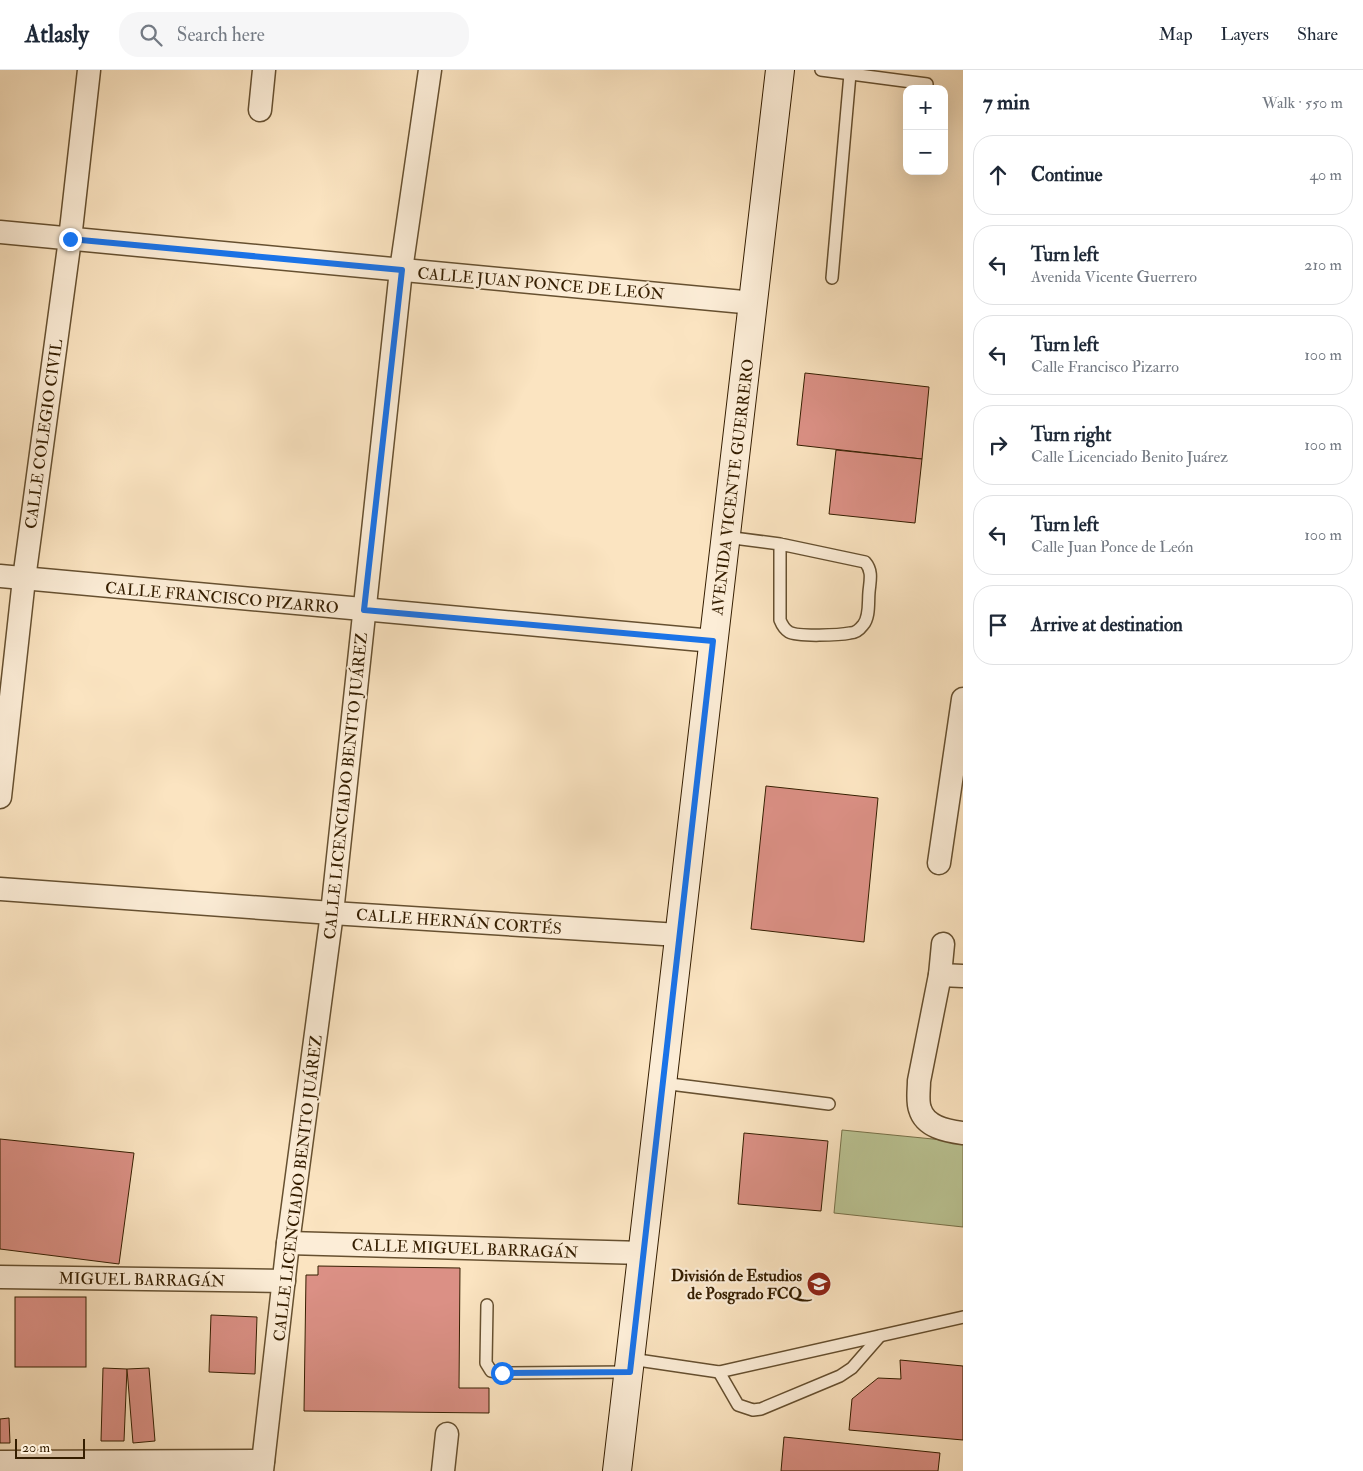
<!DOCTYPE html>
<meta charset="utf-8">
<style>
body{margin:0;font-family:"IM FELL Double Pica",serif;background:#f6f6f7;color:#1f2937}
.controls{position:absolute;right:15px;top:15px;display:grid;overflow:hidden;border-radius:10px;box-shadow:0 5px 20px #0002}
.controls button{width:45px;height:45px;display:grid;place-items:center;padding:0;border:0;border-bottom:1px solid #e0e1e3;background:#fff;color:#1f2937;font:25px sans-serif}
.scale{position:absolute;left:15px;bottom:12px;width:70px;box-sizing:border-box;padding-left:5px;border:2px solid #351e00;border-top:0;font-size:14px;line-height:18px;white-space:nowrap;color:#351e00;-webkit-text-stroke:4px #fcedd7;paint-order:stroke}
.stop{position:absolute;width:15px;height:15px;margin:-11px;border:4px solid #1a73e8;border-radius:50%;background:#fff}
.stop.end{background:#1a73e8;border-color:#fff;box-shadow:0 1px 5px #0008}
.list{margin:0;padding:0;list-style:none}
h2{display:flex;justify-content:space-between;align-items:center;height:65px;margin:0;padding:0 20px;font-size:21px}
h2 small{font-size:16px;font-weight:400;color:#747a83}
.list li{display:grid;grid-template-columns:32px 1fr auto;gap:15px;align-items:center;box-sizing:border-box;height:80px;margin:0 10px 10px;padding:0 10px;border:1px solid #e0e1e3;border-radius:20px}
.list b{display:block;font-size:19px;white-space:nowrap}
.list p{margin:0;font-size:16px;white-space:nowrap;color:#747a83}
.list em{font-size:16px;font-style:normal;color:#747a83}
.icon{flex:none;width:28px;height:28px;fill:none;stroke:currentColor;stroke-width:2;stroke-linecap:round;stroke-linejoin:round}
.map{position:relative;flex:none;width:963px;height:1401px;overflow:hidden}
header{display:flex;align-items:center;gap:30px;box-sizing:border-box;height:70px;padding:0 25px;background:#fff;border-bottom:1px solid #e0e1e3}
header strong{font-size:24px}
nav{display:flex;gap:28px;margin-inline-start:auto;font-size:18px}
.search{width:350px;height:45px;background:#f6f6f7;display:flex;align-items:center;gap:12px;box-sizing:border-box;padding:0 18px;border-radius:20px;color:#747a83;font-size:19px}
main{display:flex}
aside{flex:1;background:#fff}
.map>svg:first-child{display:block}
</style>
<header>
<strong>Atlasly</strong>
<div class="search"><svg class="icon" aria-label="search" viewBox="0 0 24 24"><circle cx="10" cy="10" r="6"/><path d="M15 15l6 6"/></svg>Search here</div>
<nav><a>Map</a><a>Layers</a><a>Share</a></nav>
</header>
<main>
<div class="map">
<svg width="963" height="1401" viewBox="0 0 963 1401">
<rect width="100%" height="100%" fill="#fbe4c1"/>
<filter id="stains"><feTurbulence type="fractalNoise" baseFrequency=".004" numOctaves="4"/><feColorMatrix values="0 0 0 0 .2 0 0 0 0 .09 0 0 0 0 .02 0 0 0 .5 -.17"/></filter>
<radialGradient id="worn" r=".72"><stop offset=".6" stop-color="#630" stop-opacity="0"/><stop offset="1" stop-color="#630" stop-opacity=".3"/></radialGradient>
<polygon fill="#bbc595" stroke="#78724a" points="842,1060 963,1072 963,1157 834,1143"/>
<g fill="#db9085" stroke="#351e00">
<polygon points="805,303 929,317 922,389 797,375"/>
<polygon points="836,380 922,389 915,453 829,444"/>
<polygon points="766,716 878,728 864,872 751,859"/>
<polygon points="744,1063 828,1071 821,1141 738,1134"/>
<polygon points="0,1069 134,1083 119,1194 0,1179"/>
<polygon points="318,1196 460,1198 459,1318 489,1318 489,1343 304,1341 306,1205 318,1205"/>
<rect x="15" y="1227" width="71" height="70"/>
<polygon points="211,1245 257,1247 255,1304 209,1302"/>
<polygon points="900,1290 963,1296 963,1370 849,1360 852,1329 878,1308 901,1309"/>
<polygon points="103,1298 127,1299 124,1371 101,1371"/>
<polygon points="149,1298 155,1371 133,1373 127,1299"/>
<polygon points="9,1348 10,1373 0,1373 0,1349"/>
<polygon points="784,1367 940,1383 938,1401 781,1401"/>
</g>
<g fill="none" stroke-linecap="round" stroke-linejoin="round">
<defs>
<g id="lane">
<polyline points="821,0 927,14"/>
<polyline points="832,208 850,4"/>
<path d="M726,467L780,474L865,492C873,501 870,511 869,522C868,532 870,547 863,555C860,559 855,563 850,563C840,565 798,567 789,562C784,559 782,555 780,550V474"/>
<polyline points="662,1013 829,1034"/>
<polyline points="487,1235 486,1293 491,1301 502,1303 628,1302"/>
<polyline points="631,1289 719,1302 963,1247"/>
<polyline points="719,1302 738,1335 753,1340 761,1339 840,1306 852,1298 880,1266"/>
</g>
<g id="street">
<polyline points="260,40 264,0"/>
<polyline points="0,162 754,233"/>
<polyline points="0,506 713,571"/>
<polyline points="0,727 24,509 70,169 89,0"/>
<polyline points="939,793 963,629"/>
<polyline points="0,819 332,843 679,865"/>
<path d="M943,874L940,905L919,1011C919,1020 917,1031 920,1039C925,1057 947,1061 963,1063"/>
<polyline points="940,905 963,906"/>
<polyline points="288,1173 643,1183"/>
<polyline points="0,1207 284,1211"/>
<polyline points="0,1392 263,1391"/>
<polyline points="262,1401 288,1173 332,843 401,200 430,0"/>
<polyline points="443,1401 447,1364"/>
</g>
<polyline id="secondary" points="617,1401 780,0"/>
</defs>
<use href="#lane" stroke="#665030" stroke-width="14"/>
<use href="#street" stroke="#665030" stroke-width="25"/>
<use href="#secondary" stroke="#351e00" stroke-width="30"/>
<use href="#lane" stroke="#fcedd7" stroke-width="11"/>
<use href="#street" stroke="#fcedd7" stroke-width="22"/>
<use href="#secondary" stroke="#fcedd7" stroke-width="28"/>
</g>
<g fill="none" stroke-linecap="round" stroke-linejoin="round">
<polyline stroke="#1a73e8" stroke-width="6" points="70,169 402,200 364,540 713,571 630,1302 502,1303"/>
</g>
<defs>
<symbol id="university-disc" viewBox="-11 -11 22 22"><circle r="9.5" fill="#8f2418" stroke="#fcedd7"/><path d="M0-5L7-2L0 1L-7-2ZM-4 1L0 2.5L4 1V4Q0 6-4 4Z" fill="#fff"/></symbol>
</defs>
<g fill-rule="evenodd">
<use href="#university-disc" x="805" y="1200" width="28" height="28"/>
</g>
<g text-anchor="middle" stroke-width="4.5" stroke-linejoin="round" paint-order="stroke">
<g font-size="16" fill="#351e00" stroke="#fcedd7">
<text transform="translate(541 213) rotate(5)" y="6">CALLE JUAN PONCE DE LEÓN</text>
<text transform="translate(43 364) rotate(-82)" y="6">CALLE COLEGIO CIVIL</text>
<text transform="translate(732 417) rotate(-83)" y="6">AVENIDA VICENTE GUERRERO</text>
<text transform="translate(222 527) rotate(5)" y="6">CALLE FRANCISCO PIZARRO</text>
<text transform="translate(345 716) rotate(-84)" y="6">CALLE LICENCIADO BENITO JUÁREZ</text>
<text transform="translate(459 851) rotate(4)" y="6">CALLE HERNÁN CORTÉS</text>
<text transform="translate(297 1118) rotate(-83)" y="6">CALLE LICENCIADO BENITO JUÁREZ</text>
<text transform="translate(465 1178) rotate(2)" y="6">CALLE MIGUEL BARRAGÁN</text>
<text transform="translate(142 1209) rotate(1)" y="6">MIGUEL BARRAGÁN</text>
</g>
<g font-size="16" font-weight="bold" fill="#351e00" stroke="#fcedd7" text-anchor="end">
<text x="802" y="1211">División de Estudios<tspan x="802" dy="18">de Posgrado FCQ</tspan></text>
</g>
</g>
<rect width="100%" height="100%" filter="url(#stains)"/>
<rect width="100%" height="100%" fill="url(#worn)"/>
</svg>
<div class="controls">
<button>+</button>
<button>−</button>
</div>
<div class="scale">20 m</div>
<div class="stop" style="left:502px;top:1303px"></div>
<div class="stop end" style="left:70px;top:169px"></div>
</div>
<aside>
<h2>7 min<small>Walk · 550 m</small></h2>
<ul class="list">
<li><svg class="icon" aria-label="ahead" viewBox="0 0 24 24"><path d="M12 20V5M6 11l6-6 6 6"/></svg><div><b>Continue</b></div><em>40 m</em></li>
<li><svg class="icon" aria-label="left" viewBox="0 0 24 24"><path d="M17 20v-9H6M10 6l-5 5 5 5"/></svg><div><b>Turn left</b><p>Avenida Vicente Guerrero</p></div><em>210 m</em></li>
<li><svg class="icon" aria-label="left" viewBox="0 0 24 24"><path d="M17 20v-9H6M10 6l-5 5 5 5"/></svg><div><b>Turn left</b><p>Calle Francisco Pizarro</p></div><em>100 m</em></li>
<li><svg class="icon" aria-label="right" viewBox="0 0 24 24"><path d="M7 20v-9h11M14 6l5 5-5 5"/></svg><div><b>Turn right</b><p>Calle Licenciado Benito Juárez</p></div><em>100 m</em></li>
<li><svg class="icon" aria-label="left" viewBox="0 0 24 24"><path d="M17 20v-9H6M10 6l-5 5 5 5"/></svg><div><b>Turn left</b><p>Calle Juan Ponce de León</p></div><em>100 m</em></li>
<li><svg class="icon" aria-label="arrive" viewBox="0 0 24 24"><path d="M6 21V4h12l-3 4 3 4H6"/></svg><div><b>Arrive at destination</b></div></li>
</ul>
</aside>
</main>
